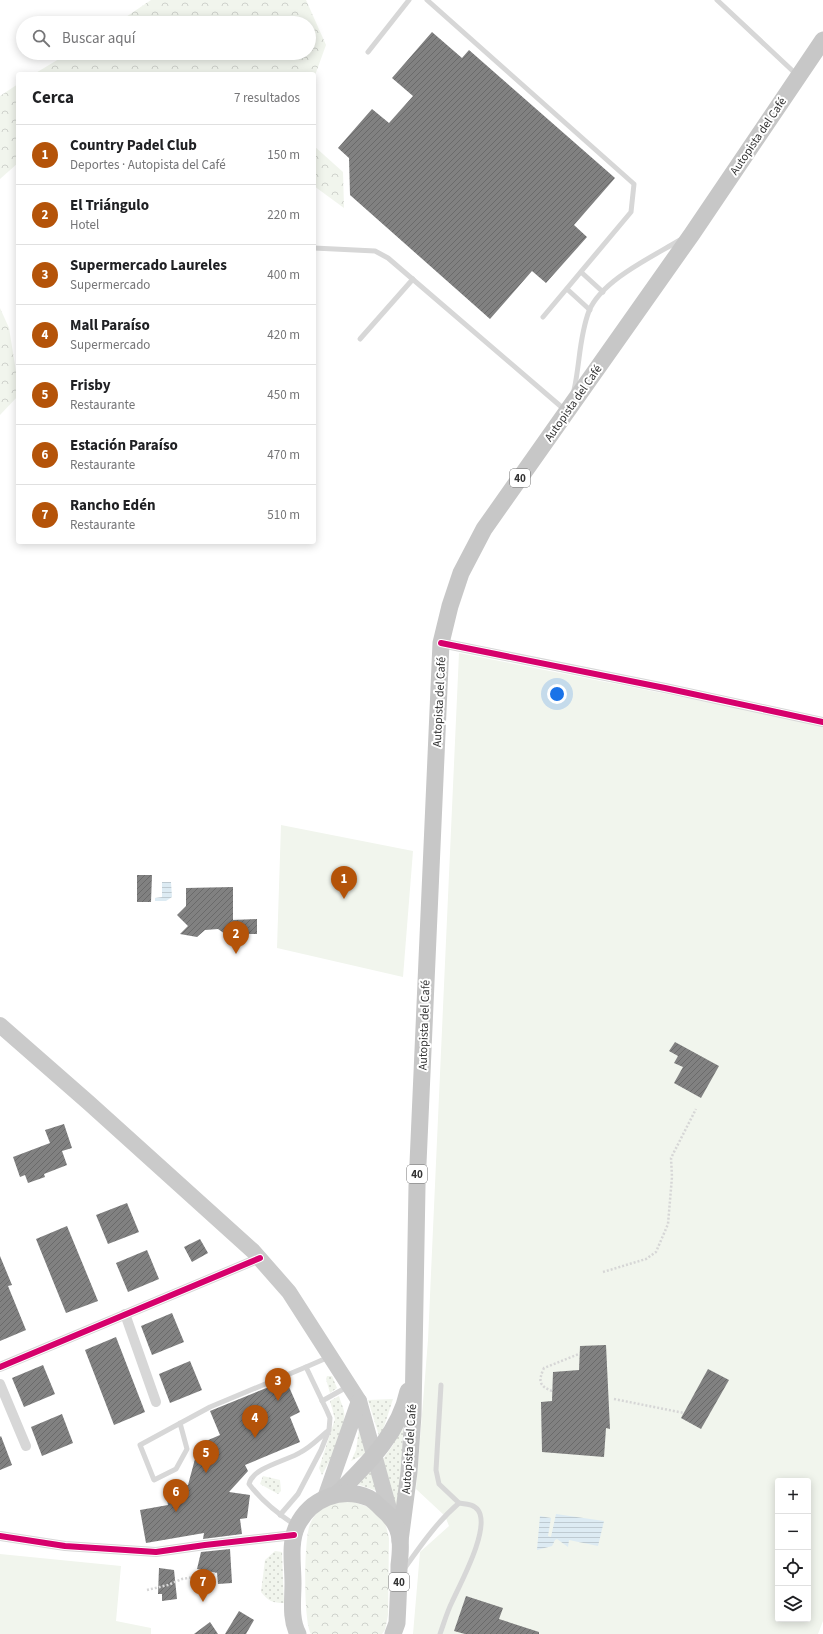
<!DOCTYPE html>
<html lang="es">
<meta charset="utf-8">
<style>
body{margin:0;font-family:"Source Sans 3",sans-serif;background:#f2f2f2;color:#202124}
.controls{position:absolute;right:12px;bottom:12px;display:grid;overflow:hidden;border-radius:4px;box-shadow:0 2px 10px #0003}
.controls button{width:36px;height:36px;display:grid;place-items:center;padding:0;border:0;border-bottom:1px solid #e0e0e0;background:#fff;color:#202124;font:20px sans-serif}
.you{position:absolute;left:557px;top:694px;width:14px;height:14px;margin:-10px;border:3px solid #fff;border-radius:50%;background:#1a73e8;box-shadow:0 0 0 6px #1a73e833}
.badge{display:grid;place-items:center;width:26px;height:26px;border-radius:50%;background:#b45309;color:#fff;font-size:13px;font-weight:700}
.pin{position:absolute;translate:-50% -33px;filter:drop-shadow(0 1px 2px #0008)}
.pin::after{content:'';position:absolute;top:21px;width:14px;height:12px;background:inherit;clip-path:polygon(0 0,100% 0,50% 100%)}
.list{margin:0;padding:0;list-style:none}
h2{display:flex;justify-content:space-between;align-items:center;height:52px;margin:0;padding:0 16px;font-size:17px}
h2 small{font-size:13px;font-weight:400;color:#757577}
.list li{display:grid;grid-template-columns:26px 1fr auto;gap:12px;align-items:center;box-sizing:border-box;height:60px;padding:0 16px;border-top:1px solid #e0e0e0}
.list b{display:block;font-size:15px;white-space:nowrap}
.list p{margin:0;font-size:13px;white-space:nowrap;color:#757577}
.list em{font-size:13px;font-style:normal;color:#757577}
.icon{flex:none;width:22px;height:22px;fill:none;stroke:currentColor;stroke-width:2;stroke-linecap:round;stroke-linejoin:round}
.map{position:relative;flex:none;width:823px;height:1634px;overflow:hidden}
.search{position:absolute;background:#fff;box-shadow:0 2px 10px #0003;left:16px;top:16px;width:300px;height:44px;display:flex;align-items:center;gap:10px;box-sizing:border-box;padding:0 14px;border-radius:22px;color:#757577;font-size:15px}
.panel{position:absolute;background:#fff;box-shadow:0 2px 10px #0003;left:16px;top:72px;width:300px;height:472px;border-radius:4px}
.map>svg:first-child{display:block}
</style>
<div class="map">
<svg width="823" height="1634" viewBox="0 0 823 1634">
<defs>
<pattern id="forest-crowns" width="20" height="18" patternUnits="userSpaceOnUse"><rect width="20" height="18" fill="#f1f5ed"/><path d="M2 6a3 3 0 1 1 6 0M12 15a3 3 0 1 1 6 0" fill="none" stroke="#cfd2cc"/></pattern>
<pattern id="park-dots" width="8" height="8" patternUnits="userSpaceOnUse"><rect width="8" height="8" fill="#f1f5ed"/><path d="M2 2h.1M6 6h.1" fill="none" stroke="#cfd2cc" stroke-width="1.8" stroke-linecap="round"/></pattern>
<pattern id="water-rules" width="6" height="5" patternUnits="userSpaceOnUse"><rect width="6" height="5" fill="#ddebf3"/><path d="M0 2.5h6" fill="none" stroke="#becad1"/></pattern>
<pattern id="building-hatch" width="6" height="6" patternUnits="userSpaceOnUse"><rect width="6" height="6" fill="#818181"/><path d="M-1 1l2-2M0 6l6-6M5 7l2-2" fill="none" stroke="#6a6a6a"/></pattern>
</defs>
<rect width="100%" height="100%" fill="#fff"/>
<g fill="#f1f5ed" fill-rule="evenodd">
<path d="M459,653L823,725V1621L818,1634H413L420,1552L449,1526L445,1516L416,1489L428,1340ZM778,1481H808V1619H778Z"/>
<polygon points="281,825 413,851 403,977 277,948"/>
<polygon points="0,1554 121,1566 116,1621 151,1628 151,1634 0,1634"/>
</g>
<g fill="url(#forest-crowns)">
<polygon points="151,0 306,0 326,45 314,78 314,74 34,74 69,53 309,53 309,23 117,23"/>
<polygon points="18,84 18,163 0,179 0,96"/>
<polygon points="314,146 343,172 344,208 314,186"/>
<polygon points="0,308 9,328 18,384 18,396 0,415"/>
<path d="M344,1499L375,1509L385,1522L389,1538L388,1615L385,1630L382,1634H311C303,1622 304,1538 310,1524C316,1509 330,1503 344,1499Z"/>
</g>
<g fill="url(#park-dots)">
<polygon points="327,1376 332,1376 337,1388 330,1393 326,1379"/>
<path d="M339,1396C340,1401 343,1406 344,1411C347,1431 331,1458 322,1475L319,1468L335,1419L330,1401Z"/>
<polygon points="393,1399 380,1439 368,1400"/>
<polygon points="404,1416 398,1523 383,1459 393,1445"/>
<polygon points="359,1429 367,1453 351,1461 356,1450"/>
<polygon points="371,1472 377,1491 354,1483 353,1481"/>
<polygon points="263,1476 280,1480 281,1491 278,1494 260,1484"/>
<path d="M275,1551L282,1552L284,1603C273,1603 268,1601 261,1592L265,1560Z"/>
</g>
<g fill="url(#water-rules)">
<polygon points="162,882 171,882 172,897 166,901 155,901 155,898 162,897"/>
<polygon points="556,1514 604,1521 598,1546 569,1540 568,1547 557,1539 555,1540 552,1546 537,1550 540,1516 551,1518 548,1536 551,1537"/>
</g>
<g fill="url(#building-hatch)">
<polygon points="432,32 462,58 469,50 615,178 574,225 587,237 546,283 532,271 490,319 350,195 349,158 338,148 372,109 389,123 413,96 392,78"/>
<polygon points="137,875 152,875 151,902 137,902"/>
<polygon points="233,887 233,920 257,919 257,934 225,934 218,929 205,930 197,937 180,934 188,926 177,915 186,906 186,888"/>
<polygon points="675,1042 719,1066 701,1098 674,1083 683,1067 674,1063 678,1056 669,1051"/>
<polygon points="64,1124 72,1148 62,1151 67,1165 44,1174 45,1177 28,1183 25,1175 20,1177 13,1157 50,1143 45,1130"/>
<polygon points="127,1203 139,1232 108,1244 96,1215"/>
<polygon points="67,1226 98,1301 66,1313 36,1239"/>
<polygon points="200,1239 208,1253 192,1262 184,1247"/>
<polygon points="147,1250 159,1279 128,1292 116,1263"/>
<polygon points="0,1256 12,1285 8,1286 26,1330 0,1341"/>
<polygon points="172,1313 184,1342 152,1355 141,1326"/>
<polygon points="116,1337 145,1412 114,1425 85,1350"/>
<polygon points="606,1345 610,1429 606,1428 604,1457 542,1452 541,1402 552,1401 553,1372 579,1370 580,1346"/>
<polygon points="190,1361 202,1390 170,1403 159,1374"/>
<polygon points="43,1365 55,1394 24,1407 12,1378"/>
<polygon points="708,1369 729,1380 701,1429 681,1418"/>
<polygon points="286,1380 300,1412 290,1417 300,1442 245,1465 248,1471 229,1492 250,1495 247,1518 240,1519 242,1534 203,1539 204,1533 146,1543 140,1510 168,1505 165,1489 188,1485 199,1444 220,1435 210,1411"/>
<polygon points="62,1414 73,1443 42,1456 31,1427"/>
<polygon points="1,1436 12,1465 0,1470 0,1437"/>
<polygon points="230,1549 232,1583 218,1584 217,1573 197,1569 201,1552"/>
<polygon points="159,1568 174,1570 177,1599 162,1601 162,1594 158,1594"/>
<polygon points="466,1596 503,1608 499,1619 539,1632 539,1634 465,1634 454,1631"/>
<polygon points="239,1611 254,1620 246,1634 225,1634"/>
<polygon points="210,1622 218,1634 194,1634"/>
</g>
<g fill="none" stroke-linecap="round" stroke-linejoin="round">
<g stroke="#d6d6d6" stroke-width="2.5" stroke-dasharray="2 2" stroke-linecap="butt">
<polyline points="603,1272 646,1259 656,1252 668,1224 672,1177 671,1158 696,1109"/>
<path d="M552,1391C539,1386 538,1381 544,1368L579,1354"/>
<polyline points="614,1399 684,1413"/>
<polyline points="147,1590 168,1585 182,1579 217,1573"/>
</g>
<g stroke="#d7d7d7" stroke-width="5">
<polyline points="427,0 634,184 631,212 543,317"/>
<polyline points="717,0 796,74"/>
<polyline points="368,52 409,0"/>
<polyline points="314,248 375,251 388,258 565,410"/>
<polyline points="581,272 603,292"/>
<polyline points="567,289 590,310"/>
<polyline points="360,339 413,279"/>
<path d="M574,390C580,364 579,337 589,311C602,280 652,257 680,240"/>
<polyline points="322,1401 347,1387"/>
<polyline points="180,1423 187,1449 176,1469 154,1480 140,1445 210,1407 306,1367"/>
<polyline points="280,1515 298,1494 321,1450 329,1430 330,1418 327,1411 306,1367 329,1357"/>
<path d="M295,1525C278,1514 261,1500 249,1484C253,1467 287,1461 301,1452C311,1447 319,1438 328,1431"/>
<path d="M404,1569C421,1545 437,1522 459,1503L439,1484L436,1470L441,1385"/>
<path d="M440,1634C444,1623 447,1612 452,1602C460,1584 491,1528 478,1510C474,1504 466,1504 459,1503"/>
</g>
<g stroke="#d7d7d7" stroke-width="10">
<polyline points="441,643 665,688 823,722"/>
<polyline points="125,1314 156,1402"/>
<polyline points="0,1367 260,1258"/>
<polyline points="0,1384 26,1446"/>
<polyline points="0,1536 65,1546 156,1552 205,1545 294,1535"/>
</g>
<g stroke="#cacaca" stroke-width="16">
<polyline points="0,1025 89,1103 253,1251 289,1292 359,1401 391,1516"/>
<polyline points="325,1498 359,1401"/>
</g>
<g stroke="#c7c7c7" stroke-width="17">
<path d="M337,1494C367,1464 399,1434 408,1391"/>
<polyline points="400,1541 409,1472 413,1415 417,1186 441,643 450,606 461,573 484,529 692,234 823,40"/>
<path d="M298,1634C290,1619 293,1600 293,1583C293,1565 289,1543 297,1526C310,1499 341,1486 369,1498C373,1500 377,1504 381,1508C391,1516 399,1526 400,1540C401,1548 400,1557 399,1565C399,1584 398,1603 397,1623L393,1634"/>
</g>
<defs>
<g id="cycleway">
<polyline points="441,643 665,688 823,722"/>
<polyline points="0,1367 260,1258"/>
<polyline points="0,1536 65,1546 156,1552 205,1545 294,1535"/>
</g>
</defs>
<use href="#cycleway" stroke="#fff" stroke-width="8"/>
<use href="#cycleway" stroke="#d6006c" stroke-width="6"/>
</g>
<g text-anchor="middle" stroke-width="4" stroke-linejoin="round" paint-order="stroke">
<g fill="#fff" stroke="#707070" stroke-width="1">
<rect x="510" y="469" width="20" height="18" rx="3"/>
<rect x="407" y="1165" width="20" height="18" rx="3"/>
<rect x="389" y="1573" width="20" height="18" rx="3"/>
</g>
<g font-size="11" font-weight="bold" fill="#333">
<text x="520" y="482">40</text>
<text x="417" y="1178">40</text>
<text x="399" y="1586">40</text>
</g>
<g font-size="12" fill="#333" stroke="#fff">
<text transform="translate(758 136) rotate(-56)" y="4">Autopista del Café</text>
<text transform="translate(573 403) rotate(-55)" y="4">Autopista del Café</text>
<text transform="translate(439 702) rotate(-87)" y="4">Autopista del Café</text>
<text transform="translate(424 1025) rotate(-88)" y="4">Autopista del Café</text>
<text transform="translate(409 1449) rotate(-86)" y="4">Autopista del Café</text>
</g>
</g>
</svg>
<div class="controls">
<button>+</button>
<button>−</button>
<button><svg class="icon" aria-label="locate" viewBox="0 0 24 24"><circle cx="12" cy="12" r="6"/><path d="M12 2v4M12 18v4M2 12h4M18 12h4"/></svg></button>
<button><svg class="icon" aria-label="layers" viewBox="0 0 24 24"><path d="M12 4l9 5-9 5-9-5zM3 14l9 5 9-5"/></svg></button>
</div>
<div class="you"></div>
<div class="pin badge" style="left:344px;top:899px">1</div>
<div class="pin badge" style="left:236px;top:954px">2</div>
<div class="pin badge" style="left:278px;top:1401px">3</div>
<div class="pin badge" style="left:255px;top:1438px">4</div>
<div class="pin badge" style="left:206px;top:1473px">5</div>
<div class="pin badge" style="left:176px;top:1512px">6</div>
<div class="pin badge" style="left:203px;top:1602px">7</div>
<div class="search"><svg class="icon" aria-label="search" viewBox="0 0 24 24"><circle cx="10" cy="10" r="6"/><path d="M15 15l6 6"/></svg>Buscar aquí</div>
<section class="panel">
<h2>Cerca<small>7 resultados</small></h2>
<ul class="list">
<li><span class="badge">1</span><div><b>Country Padel Club</b><p>Deportes · Autopista del Café</p></div><em>150 m</em></li>
<li><span class="badge">2</span><div><b>El Triángulo</b><p>Hotel</p></div><em>220 m</em></li>
<li><span class="badge">3</span><div><b>Supermercado Laureles</b><p>Supermercado</p></div><em>400 m</em></li>
<li><span class="badge">4</span><div><b>Mall Paraíso</b><p>Supermercado</p></div><em>420 m</em></li>
<li><span class="badge">5</span><div><b>Frisby</b><p>Restaurante</p></div><em>450 m</em></li>
<li><span class="badge">6</span><div><b>Estación Paraíso</b><p>Restaurante</p></div><em>470 m</em></li>
<li><span class="badge">7</span><div><b>Rancho Edén</b><p>Restaurante</p></div><em>510 m</em></li>
</ul>
</section>
</div>
